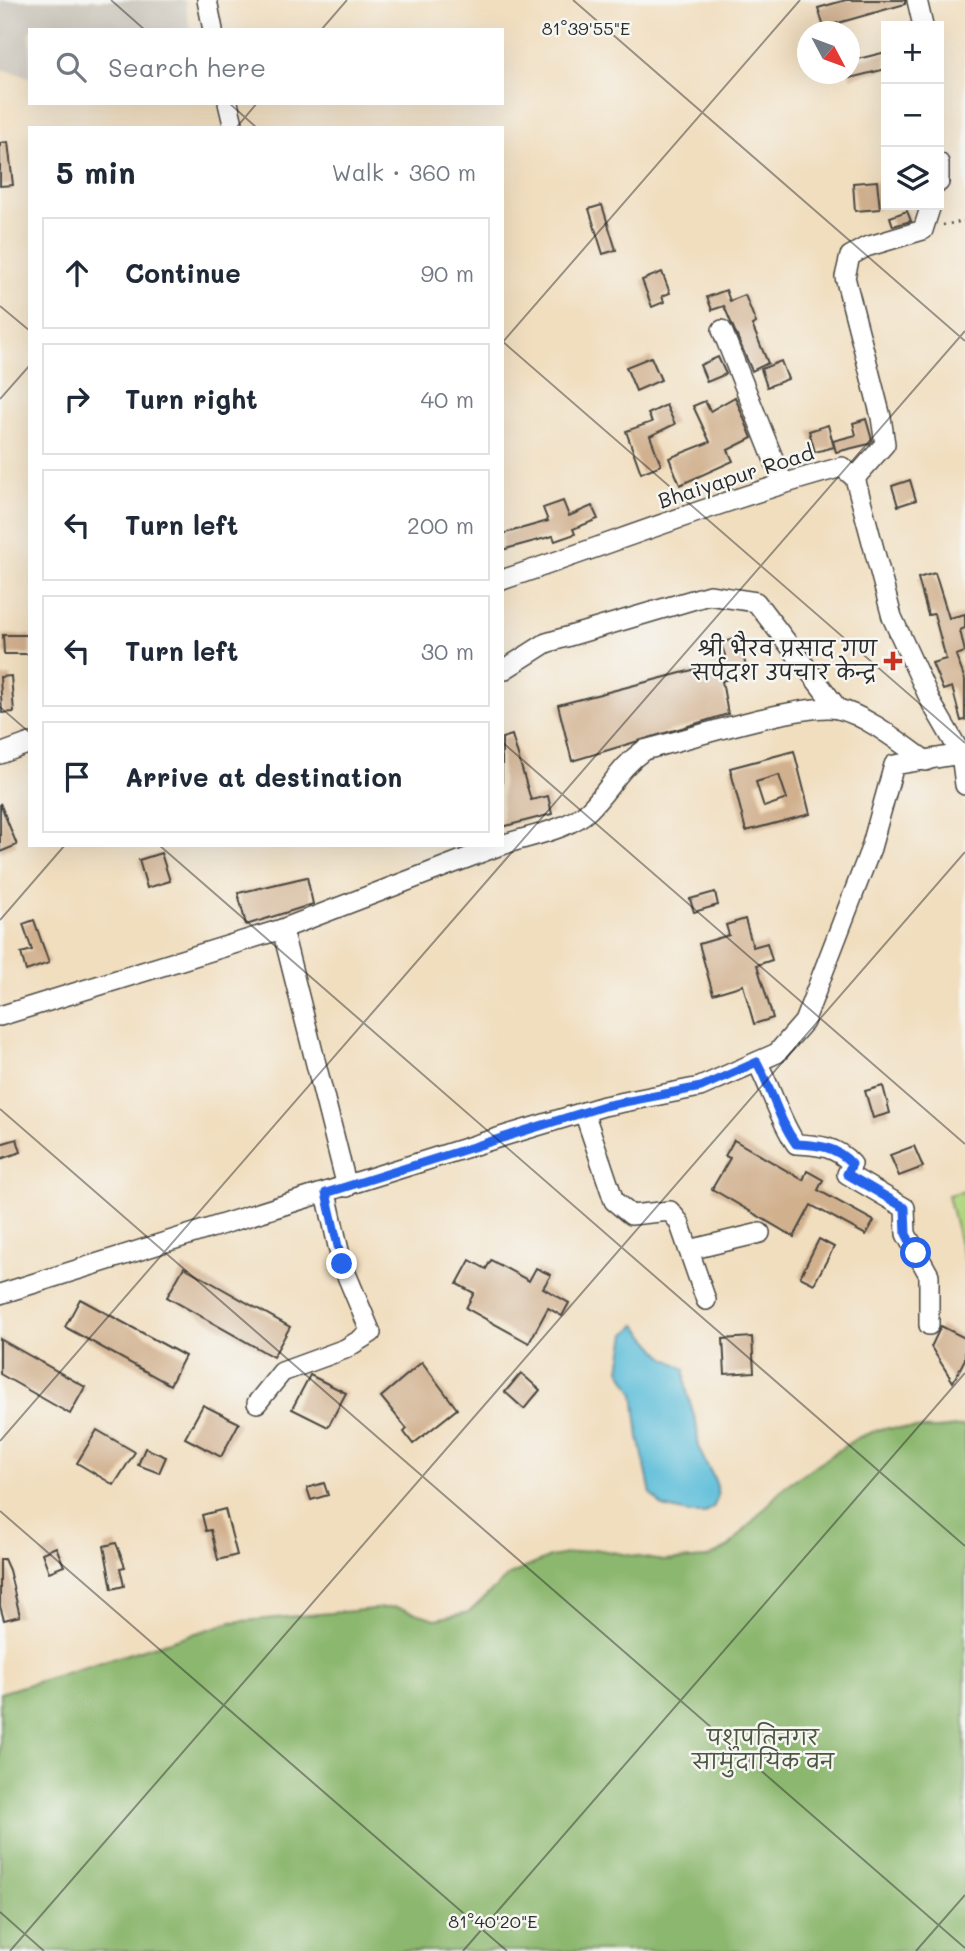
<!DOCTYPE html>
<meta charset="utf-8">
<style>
body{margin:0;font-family:Mali,"Playpen Sans Deva",sans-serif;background:#f6f6f7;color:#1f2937}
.controls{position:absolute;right:21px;top:21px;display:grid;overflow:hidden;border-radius:0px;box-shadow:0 7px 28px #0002}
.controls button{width:63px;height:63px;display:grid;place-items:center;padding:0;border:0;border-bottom:2px solid #e0e1e3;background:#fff;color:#1f2937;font:35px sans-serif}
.compass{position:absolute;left:797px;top:21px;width:63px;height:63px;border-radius:50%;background:#fff;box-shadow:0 7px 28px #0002;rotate:131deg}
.stop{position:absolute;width:21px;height:21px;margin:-16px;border:5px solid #2563eb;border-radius:50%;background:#fff}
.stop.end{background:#2563eb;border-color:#fff;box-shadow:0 2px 7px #0008}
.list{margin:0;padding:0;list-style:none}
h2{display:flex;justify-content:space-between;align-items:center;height:91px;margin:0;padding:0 28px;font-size:30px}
h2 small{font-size:23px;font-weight:400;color:#747a83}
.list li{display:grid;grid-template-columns:46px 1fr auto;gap:21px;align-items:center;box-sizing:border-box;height:112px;margin:0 14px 14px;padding:0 14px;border:2px solid #e0e1e3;border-radius:0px}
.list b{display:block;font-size:26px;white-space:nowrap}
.list em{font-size:23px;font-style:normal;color:#747a83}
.icon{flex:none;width:38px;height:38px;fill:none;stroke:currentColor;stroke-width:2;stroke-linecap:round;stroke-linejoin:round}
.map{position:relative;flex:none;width:965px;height:1951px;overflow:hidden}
.search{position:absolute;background:#fff;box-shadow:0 7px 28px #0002;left:28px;top:28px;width:476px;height:77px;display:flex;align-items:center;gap:18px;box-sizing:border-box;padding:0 24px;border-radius:0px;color:#747a83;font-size:26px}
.panel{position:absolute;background:#fff;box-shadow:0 7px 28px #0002;left:28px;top:126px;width:476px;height:721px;border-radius:0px}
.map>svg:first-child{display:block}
</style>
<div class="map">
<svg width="965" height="1951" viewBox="0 0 965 1951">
<rect width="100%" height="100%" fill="#f6f6f2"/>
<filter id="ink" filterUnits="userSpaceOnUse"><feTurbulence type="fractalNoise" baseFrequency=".0143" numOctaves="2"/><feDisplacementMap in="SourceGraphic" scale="14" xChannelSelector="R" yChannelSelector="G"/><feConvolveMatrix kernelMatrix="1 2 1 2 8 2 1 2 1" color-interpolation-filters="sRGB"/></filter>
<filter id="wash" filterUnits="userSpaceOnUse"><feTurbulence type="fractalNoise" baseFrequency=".00686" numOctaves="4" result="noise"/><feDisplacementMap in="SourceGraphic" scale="28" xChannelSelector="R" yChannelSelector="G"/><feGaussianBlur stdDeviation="1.57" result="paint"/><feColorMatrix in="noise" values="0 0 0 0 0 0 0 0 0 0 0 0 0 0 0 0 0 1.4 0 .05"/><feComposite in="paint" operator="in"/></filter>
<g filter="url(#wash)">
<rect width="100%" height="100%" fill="#f1debf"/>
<polygon fill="#c9c3b8" points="0,0 185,0 190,30 30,30 30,77 0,69"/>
<polygon fill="#b0d680" stroke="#6e8056" stroke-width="2" points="965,1191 965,1260 964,1260 948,1195"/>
<polygon fill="#8cb76e" stroke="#5c714c" stroke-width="2" points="965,1426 965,1951 0,1951 0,1693 232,1622 396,1607 436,1619 469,1612 509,1575 550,1557 595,1549 662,1561 707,1558 729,1547 785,1486 857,1438 883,1428 936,1429"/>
<path fill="#5bbdd9" stroke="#437482" stroke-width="2" d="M636,1325L664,1357L685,1369C684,1389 691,1403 696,1423C698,1432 697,1441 700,1450C706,1470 725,1483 714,1506L704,1514H692L663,1507L651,1494L639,1437L634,1394L620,1369L626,1334Z"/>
<g id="blocks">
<g fill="#d1b08e" fill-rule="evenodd">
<polygon points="846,0 905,0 905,4 824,27 818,8"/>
<polygon points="886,52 886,69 850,78 850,61"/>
<polygon points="8,142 13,185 0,186 0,143"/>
<polygon points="877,181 880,209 855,211 853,183"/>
<polygon points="602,205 616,250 603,254 589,209"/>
<polygon points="907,211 911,221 893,226 890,217"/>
<polygon points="662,272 670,293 662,296 664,302 652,307 642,280"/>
<polygon points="726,290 730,301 745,295 756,323 752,325 768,363 752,371 724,306 712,310 707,297"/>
<polygon points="651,357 661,380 636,391 626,367"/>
<polygon points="718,357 726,374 707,382 700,365"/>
<polygon points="781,361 788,379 767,387 761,369"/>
<polygon points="735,397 752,438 728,450 733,461 680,485 669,458 710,442 693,406 705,401 710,411"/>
<polygon points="666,405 675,424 650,436 661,465 641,473 626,431 652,422 648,414"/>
<polygon points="866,419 872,440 869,444 836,452 833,441 856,435 853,423"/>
<polygon points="828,425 834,447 815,452 809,431"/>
<polygon points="910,480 916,500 898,506 892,486"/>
<polygon points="563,501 569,516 592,506 598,519 573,529 575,534 555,541 553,536 502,550 502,534 548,521 543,508"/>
<polygon points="935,573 949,618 965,614 965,628 960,630 965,652 956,655 965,680 965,720 961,721 952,687 943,690 932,663 946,659 934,614 928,615 918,578"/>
<polygon points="3,635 30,635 30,654 4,654"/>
<polygon points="737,638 748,672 722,681 728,714 572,761 558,705 727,661 721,643"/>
<polygon points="11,676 14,712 2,713 0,677"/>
<polygon points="512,735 531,800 548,796 552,814 502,827 502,738"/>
<path d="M794,751L810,814L746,831L730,768ZM779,775L787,799L764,807L756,782Z"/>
<polygon points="0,803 17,845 0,852"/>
<polygon points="161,853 170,881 147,888 139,860"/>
<polygon points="307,877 313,904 246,925 238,893"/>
<polygon points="715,892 718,905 694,912 690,899"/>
<polygon points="745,919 753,947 767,943 772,960 757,965 773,1018 754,1024 743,985 713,994 699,944 729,935 726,925"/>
<polygon points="34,920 49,963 26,971 21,953 32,950 23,924"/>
<polygon points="883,1086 890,1113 873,1118 865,1091"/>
<polygon points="17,1139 21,1152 0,1159 0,1144"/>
<polygon points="734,1140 803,1180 807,1171 823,1180 818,1190 874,1221 866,1235 811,1205 794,1237 712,1189 730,1158 725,1156"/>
<polygon points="914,1146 923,1167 899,1176 890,1155"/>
<polygon points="819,1239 834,1247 814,1284 800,1277"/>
<polygon points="470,1260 486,1269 491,1260 529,1281 536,1268 551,1275 543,1288 569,1303 562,1316 548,1308 529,1343 466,1308 474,1293 457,1284"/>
<polygon points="184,1267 290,1327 273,1357 167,1297"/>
<polygon points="80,1299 185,1356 170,1385 65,1327"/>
<polygon points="941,1326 965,1338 965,1359 953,1382 931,1347"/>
<polygon points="752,1337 754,1372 725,1374 723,1339"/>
<polygon points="0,1339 85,1387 70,1414 0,1374"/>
<polygon points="422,1362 457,1409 413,1444 404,1432 407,1429 381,1397"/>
<polygon points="521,1373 540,1390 524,1409 505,1392"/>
<polygon points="310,1375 346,1393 328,1427 292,1409"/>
<polygon points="203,1405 239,1423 221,1457 185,1438"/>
<polygon points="97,1430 135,1452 114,1485 77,1463"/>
<polygon points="145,1448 166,1457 159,1473 138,1465"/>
<polygon points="324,1483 328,1495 311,1500 307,1488"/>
<polygon points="225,1509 237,1555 218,1560 211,1530 206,1531 202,1515"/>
<polygon points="116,1543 125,1567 120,1568 124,1586 112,1589 104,1546"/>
<polygon points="56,1547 64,1566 49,1572 42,1553"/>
<polygon points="0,1559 4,1559 9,1570 20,1616 4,1620 0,1606"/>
</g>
</g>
</g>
<g filter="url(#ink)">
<use href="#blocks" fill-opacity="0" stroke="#494641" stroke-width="2"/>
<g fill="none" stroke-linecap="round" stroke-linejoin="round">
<defs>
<g id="minor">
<polyline points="207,0 213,30"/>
<polyline points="917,0 923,26"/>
<polyline points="228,103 234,128"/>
<polyline points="939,163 939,182"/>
<polyline points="722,330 783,483"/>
<polyline points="855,478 885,444 881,417 845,277 850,256 866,247 923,230 931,205"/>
<path d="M502,580C616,542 727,498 842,467L855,478L892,617L932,704L961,754L965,753"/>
<polyline points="502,671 546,643 709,595 756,602 838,709"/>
<polyline points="0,754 30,743"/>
<path d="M502,845C528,836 569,830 589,810C609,790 620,767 644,750C684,740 804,702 838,709C866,715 902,744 926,761"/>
<polyline points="282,929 501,845"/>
<polyline points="0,1016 282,929 347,1187"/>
<path d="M757,1062C772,1090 779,1119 796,1144C818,1145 836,1146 852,1164L847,1174L905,1208L906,1234L929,1275V1325"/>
<polyline points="584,1112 614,1201 631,1215 670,1211 679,1222 706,1300"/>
<polyline points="689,1250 760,1233"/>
<polyline points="0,1294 507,1135 604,1106 700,1087 777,1053 804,1022 871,848 894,765 961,754 965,785"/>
<polyline points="257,1403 282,1372 345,1349 371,1333 342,1264 326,1193"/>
</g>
</defs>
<use href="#minor" stroke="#494641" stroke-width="22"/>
<polyline stroke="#494641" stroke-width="2.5" stroke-dasharray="2 5" stroke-linecap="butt" points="943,225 965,221"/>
<use href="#minor" stroke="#fff" stroke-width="19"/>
</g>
</g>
<g fill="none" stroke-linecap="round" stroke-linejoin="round" filter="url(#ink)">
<path stroke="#2563eb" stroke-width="9" d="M342,1264L326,1193L604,1106L701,1087L757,1062C772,1090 778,1119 796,1144C818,1145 836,1146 852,1164L847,1174L905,1208L906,1234L916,1253"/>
</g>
<path fill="none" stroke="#2b2b2b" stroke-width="2" stroke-opacity="0.45" d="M111,0L145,30M573,0L965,341M321,30L347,0M229,103L257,128M236,128L257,103M0,306L30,331M502,341L965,743M502,343L800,0M0,399L30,365M0,707L30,733M502,742L965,1144M159,845L965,1546M0,920L65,845M0,1109L965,1948M0,1441L965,331M0,1511L507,1951M0,1912L44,1951M10,1951L965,852M463,1951L965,1373M916,1951L965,1895"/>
<path fill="#c8321e" stroke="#f6f6f2" stroke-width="2.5" d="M889.5 650.5h7v7h7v7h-7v7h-7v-7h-7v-7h7z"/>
<g text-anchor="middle" stroke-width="5" stroke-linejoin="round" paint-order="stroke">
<g font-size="21" fill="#2b2b2b" stroke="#f6f6f2">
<text transform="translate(736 477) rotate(-18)" y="7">Bhaiyapur Road</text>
</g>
<g font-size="21" fill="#2b2b2b" stroke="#f6f6f2" text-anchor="end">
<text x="877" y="656">श्री भैरव प्रसाद गण<tspan x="877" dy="24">सर्पदश उपचार केन्द्र</tspan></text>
</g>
<g font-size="21" fill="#4c5640" stroke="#f6f6f2">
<text x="763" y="1745">पशुपतिनगर<tspan x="763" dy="24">सामुदायिक वन</tspan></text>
</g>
</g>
<g font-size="18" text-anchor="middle" fill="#2b2b2b" stroke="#f6f6f2" stroke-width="5" stroke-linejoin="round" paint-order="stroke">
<text x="586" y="35">81°39'55"E</text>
<text x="493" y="1928">81°40'20"E</text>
</g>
</svg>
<div class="controls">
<button>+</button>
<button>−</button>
<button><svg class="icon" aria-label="layers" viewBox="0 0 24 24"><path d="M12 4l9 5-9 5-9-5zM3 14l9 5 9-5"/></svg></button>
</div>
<svg class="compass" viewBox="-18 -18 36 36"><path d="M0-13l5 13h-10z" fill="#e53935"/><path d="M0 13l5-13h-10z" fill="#747a83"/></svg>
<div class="stop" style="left:916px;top:1253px"></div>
<div class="stop end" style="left:342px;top:1264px"></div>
<div class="search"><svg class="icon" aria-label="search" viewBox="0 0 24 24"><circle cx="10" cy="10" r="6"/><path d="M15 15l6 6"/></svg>Search here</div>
<section class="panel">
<h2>5 min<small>Walk · 360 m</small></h2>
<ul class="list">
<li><svg class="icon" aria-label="ahead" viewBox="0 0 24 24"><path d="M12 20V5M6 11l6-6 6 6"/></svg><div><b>Continue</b></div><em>90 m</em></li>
<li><svg class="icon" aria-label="right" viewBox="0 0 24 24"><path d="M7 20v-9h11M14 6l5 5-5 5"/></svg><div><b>Turn right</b></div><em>40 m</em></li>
<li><svg class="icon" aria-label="left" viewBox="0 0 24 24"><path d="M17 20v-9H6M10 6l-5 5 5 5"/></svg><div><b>Turn left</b></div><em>200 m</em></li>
<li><svg class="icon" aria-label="left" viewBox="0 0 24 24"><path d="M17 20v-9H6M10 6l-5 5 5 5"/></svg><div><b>Turn left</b></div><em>30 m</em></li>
<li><svg class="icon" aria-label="arrive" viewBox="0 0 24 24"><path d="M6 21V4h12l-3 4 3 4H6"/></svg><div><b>Arrive at destination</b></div></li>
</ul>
</section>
</div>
